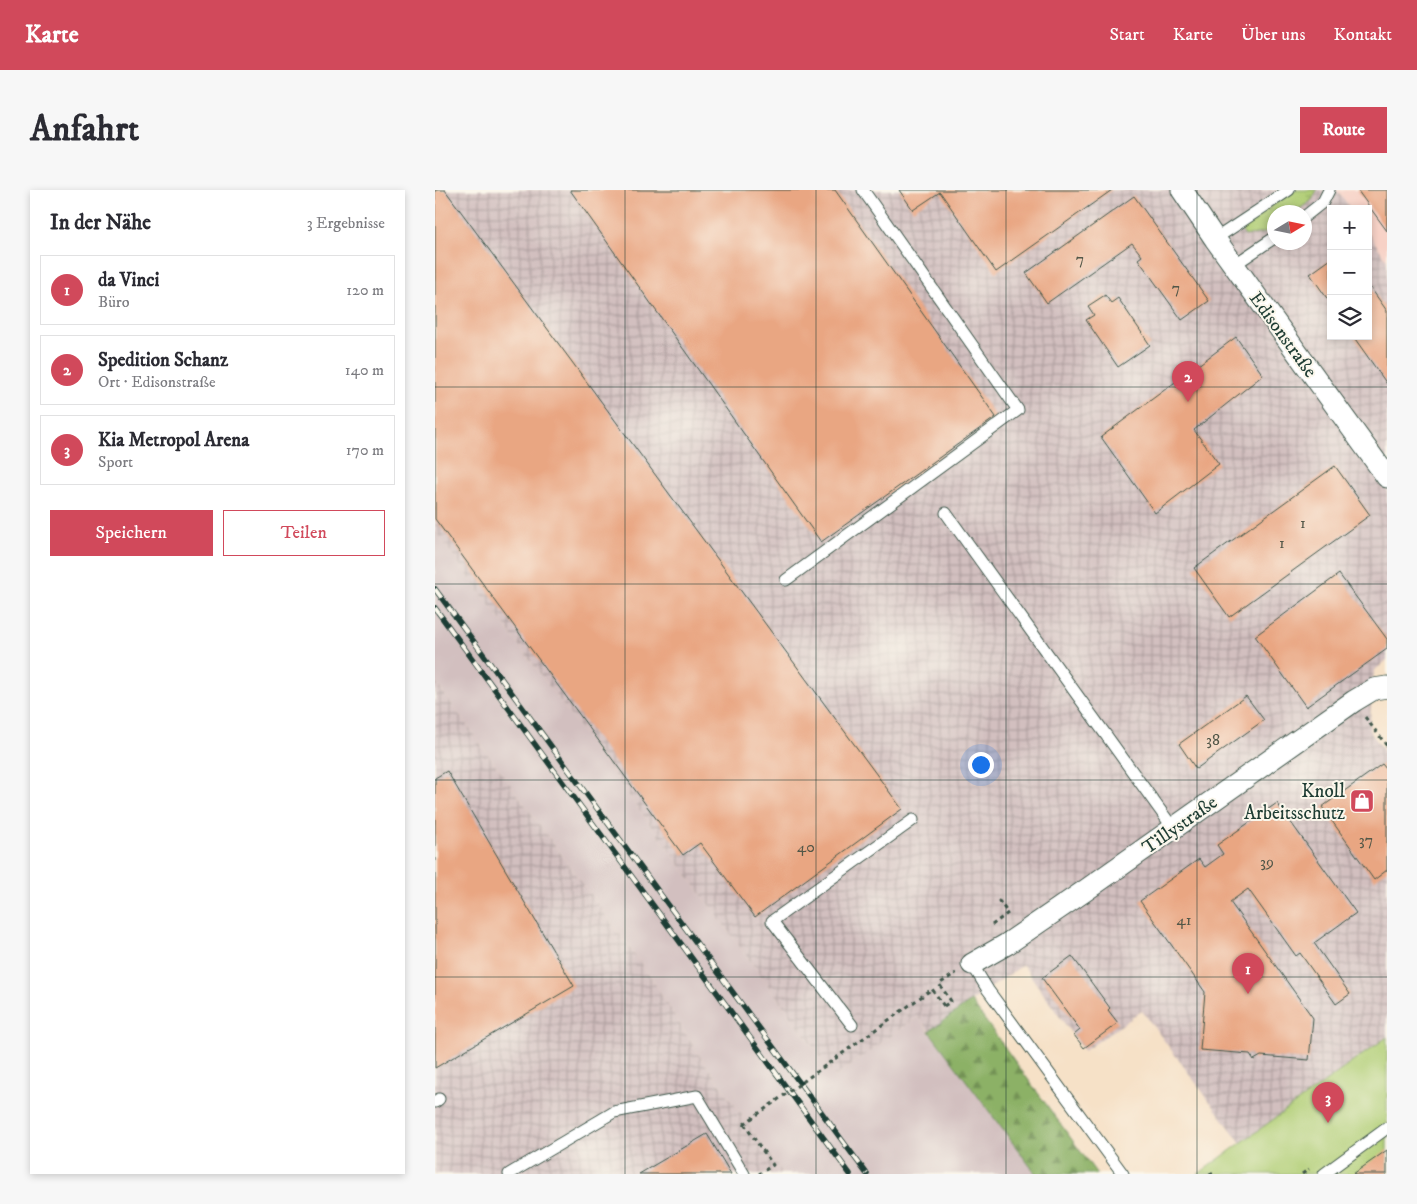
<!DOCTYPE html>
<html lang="de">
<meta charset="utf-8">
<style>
body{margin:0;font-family:"IM FELL DW Pica",serif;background:#f7f7f7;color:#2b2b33}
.controls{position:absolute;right:15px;top:15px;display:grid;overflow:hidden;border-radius:0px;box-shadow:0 2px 8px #0003}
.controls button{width:45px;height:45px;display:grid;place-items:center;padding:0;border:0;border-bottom:1px solid #e1e1e2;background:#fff;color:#2b2b33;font:25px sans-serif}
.compass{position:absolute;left:832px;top:15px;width:45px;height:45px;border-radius:50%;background:#fff;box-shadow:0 2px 8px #0003;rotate:80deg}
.you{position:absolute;left:545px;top:574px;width:18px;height:18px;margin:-12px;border:4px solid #fff;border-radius:50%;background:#1a73e8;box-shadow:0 0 0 8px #1a73e833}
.badge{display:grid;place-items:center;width:32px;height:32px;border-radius:50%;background:#d1495b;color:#fff;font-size:16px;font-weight:700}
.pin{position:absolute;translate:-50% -41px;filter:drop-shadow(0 1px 2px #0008)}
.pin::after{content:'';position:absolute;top:26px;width:18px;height:15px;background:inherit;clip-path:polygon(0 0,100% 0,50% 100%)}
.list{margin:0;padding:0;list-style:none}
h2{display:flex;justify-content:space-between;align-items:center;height:65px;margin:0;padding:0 20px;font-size:21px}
h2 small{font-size:16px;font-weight:400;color:#7c7c81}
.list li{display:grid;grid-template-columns:32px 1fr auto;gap:15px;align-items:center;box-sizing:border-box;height:70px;margin:0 10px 10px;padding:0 10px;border:1px solid #e1e1e2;border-radius:0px}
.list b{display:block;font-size:19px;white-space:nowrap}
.list p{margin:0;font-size:16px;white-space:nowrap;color:#7c7c81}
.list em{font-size:16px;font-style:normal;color:#7c7c81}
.actions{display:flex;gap:10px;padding:15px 20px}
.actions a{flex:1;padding:11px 0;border:1px solid #d1495b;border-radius:0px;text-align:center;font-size:18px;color:#d1495b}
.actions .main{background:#d1495b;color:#fff}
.icon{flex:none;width:28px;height:28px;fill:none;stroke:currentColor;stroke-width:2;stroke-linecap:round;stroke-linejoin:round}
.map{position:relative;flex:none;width:952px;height:984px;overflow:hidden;border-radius:0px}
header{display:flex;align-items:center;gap:30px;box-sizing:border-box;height:70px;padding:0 25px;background:#d1495b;color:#fff}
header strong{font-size:24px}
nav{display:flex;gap:28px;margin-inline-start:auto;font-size:18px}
.intro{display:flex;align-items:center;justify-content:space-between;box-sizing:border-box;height:120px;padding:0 30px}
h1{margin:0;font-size:35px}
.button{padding:12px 22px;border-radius:0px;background:#d1495b;color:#fff;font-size:18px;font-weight:700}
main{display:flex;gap:30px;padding:0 30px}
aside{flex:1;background:#fff;border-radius:0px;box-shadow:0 2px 8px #0003}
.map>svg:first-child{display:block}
</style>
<header>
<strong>Karte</strong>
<nav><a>Start</a><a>Karte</a><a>Über uns</a><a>Kontakt</a></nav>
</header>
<div class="intro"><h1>Anfahrt</h1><a class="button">Route</a></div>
<main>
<aside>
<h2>In der Nähe<small>3 Ergebnisse</small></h2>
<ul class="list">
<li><span class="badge">1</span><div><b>da Vinci</b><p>Büro</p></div><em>120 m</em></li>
<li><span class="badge">2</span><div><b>Spedition Schanz</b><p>Ort · Edisonstraße</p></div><em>140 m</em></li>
<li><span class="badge">3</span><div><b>Kia Metropol Arena</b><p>Sport</p></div><em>170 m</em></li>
</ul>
<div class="actions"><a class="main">Speichern</a><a>Teilen</a></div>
</aside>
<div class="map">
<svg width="952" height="984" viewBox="0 0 952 984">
<defs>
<pattern id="industrial-grid" width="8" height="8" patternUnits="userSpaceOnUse" patternTransform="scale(1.25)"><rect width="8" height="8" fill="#d2bfbf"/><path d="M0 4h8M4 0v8" fill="none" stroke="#aa9c9c"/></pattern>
<pattern id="grass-tufts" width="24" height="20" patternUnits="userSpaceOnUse" patternTransform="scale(1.25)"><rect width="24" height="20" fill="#b0ce75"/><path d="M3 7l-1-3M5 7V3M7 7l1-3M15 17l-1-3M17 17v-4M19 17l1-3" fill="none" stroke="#8fa861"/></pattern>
<pattern id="forest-firs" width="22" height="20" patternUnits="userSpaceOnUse" patternTransform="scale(1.25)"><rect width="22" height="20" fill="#8cb166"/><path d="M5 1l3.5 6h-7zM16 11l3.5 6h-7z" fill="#729155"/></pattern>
</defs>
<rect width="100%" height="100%" fill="#fbf7ec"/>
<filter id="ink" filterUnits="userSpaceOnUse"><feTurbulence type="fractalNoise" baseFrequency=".02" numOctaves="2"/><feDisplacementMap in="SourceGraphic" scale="10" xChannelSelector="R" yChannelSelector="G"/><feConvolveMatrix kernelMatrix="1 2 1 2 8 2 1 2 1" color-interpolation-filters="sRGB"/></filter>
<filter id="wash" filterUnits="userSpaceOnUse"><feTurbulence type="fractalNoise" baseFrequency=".0096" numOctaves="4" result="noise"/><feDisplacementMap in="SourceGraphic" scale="20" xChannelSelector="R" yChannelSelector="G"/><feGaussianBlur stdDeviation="1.12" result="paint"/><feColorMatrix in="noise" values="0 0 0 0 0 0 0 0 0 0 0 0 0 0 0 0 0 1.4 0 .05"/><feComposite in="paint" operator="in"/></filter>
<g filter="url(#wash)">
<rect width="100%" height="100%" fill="#f6e1c7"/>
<polygon fill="#f7d1c6" points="902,0 952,0 952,70 933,43 933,19 916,19"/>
<g fill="url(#industrial-grid)" fill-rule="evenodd">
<path d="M0,0H902L916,19H896V146H933V43L952,70V470L939,481L934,540L952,565V847L806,953L707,821L649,861L588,775L494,841L483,827L400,887L0,341ZM839,22H869V52H839Z"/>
<polygon points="0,491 218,790 263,863 349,984 0,984"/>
</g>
<polygon fill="#d2bfbf" points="0,341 400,887 483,827 601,984 349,984 263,863 218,790 0,491"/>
<polygon fill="url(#grass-tufts)" stroke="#688654" points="858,0 882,0 877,10 860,22 839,22 839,37 833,42 810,46 806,40 809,36"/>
<polygon fill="url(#forest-firs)" stroke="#56774d" points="536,811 662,984 601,984 494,841"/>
<polygon fill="#b0ce75" stroke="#688654" points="952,847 952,984 763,984"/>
<g id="blocks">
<g fill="#e9a682">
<polygon points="0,0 10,0 467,619 320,727 265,653 248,665 0,329"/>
<polygon points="135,0 400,0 561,227 386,352"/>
<polygon points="464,0 677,0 561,82 505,2 478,20"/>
<polygon points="924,0 952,0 952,41 923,1"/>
<polygon points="699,6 774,111 747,130 703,69 707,66 697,53 612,113 591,83"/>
<polygon points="896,69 896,114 875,84"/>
<polygon points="933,94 952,121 952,194 918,146 933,146"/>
<polygon points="670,105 676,113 683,108 715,155 683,177 651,130 659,125 653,116"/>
<polygon points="801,147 828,185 759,240 784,274 720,323 666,247"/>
<polygon points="900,276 935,325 794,427 759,378"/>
<polygon points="904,384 952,449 952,459 871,517 820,446"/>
<polygon points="811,506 829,530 761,579 744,554"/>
<polygon points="947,574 952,580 952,680 939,690 887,617"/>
<polygon points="12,581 139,796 0,878 0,588"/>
<polygon points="842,613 921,723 879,753 915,804 901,814 865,763 861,766 813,699 795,712 878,828 874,870 826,866 819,870 815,864 765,860 770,802 705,711 764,669 770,677 788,664 782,655"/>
<polygon points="637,766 675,818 673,820 683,833 649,858 639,845 645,840 607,788"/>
<polygon points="272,944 296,984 204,984"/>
<polygon points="952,960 952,984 918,984"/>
</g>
</g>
</g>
<g filter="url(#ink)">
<use href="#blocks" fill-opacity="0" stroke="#3f564a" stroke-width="1"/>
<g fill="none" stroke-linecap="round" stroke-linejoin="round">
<defs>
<g id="lane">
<polyline points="869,27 888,12 894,0"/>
<polyline points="780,49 854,0"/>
<polyline points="799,75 839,48"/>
<polyline points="511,323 738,638"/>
<polyline points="351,390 583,220 428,0"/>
<polyline points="537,774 553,800 688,984"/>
<polyline points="417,835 337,731 478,630"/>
<polyline points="0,912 4,909"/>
<polyline points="74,984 179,922 262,906 309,984"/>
<polyline points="889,984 952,938"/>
</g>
<g id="street">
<polyline points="747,0 780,49 952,287"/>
<polyline points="537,774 572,754 651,700 919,511 939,499 952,497"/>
</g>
</defs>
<use href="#lane" stroke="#3f564a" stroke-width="13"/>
<use href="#street" stroke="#3f564a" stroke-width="23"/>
<g stroke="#3f564a" stroke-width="3" stroke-dasharray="4 4" stroke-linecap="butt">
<polyline points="930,527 952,556"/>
<polyline points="557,735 573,723 564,711 567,709"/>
<polyline points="509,816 516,811 504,794 521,783"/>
<polyline points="309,934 338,975 324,984"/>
<polyline points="774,984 780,984"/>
<polyline points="867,984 874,979"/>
</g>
<use href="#lane" stroke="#fff" stroke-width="11"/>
<use href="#street" stroke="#fff" stroke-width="21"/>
<defs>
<g id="rail">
<polyline points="0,399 432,984"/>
<polyline points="0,418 415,984"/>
</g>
</defs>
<use href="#rail" stroke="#1f3d34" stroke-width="5.5"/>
<use href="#rail" stroke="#fbf7ec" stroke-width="4" stroke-dasharray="11" stroke-linecap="butt"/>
<polyline stroke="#3f564a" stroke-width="3" stroke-dasharray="4 4" stroke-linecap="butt" points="309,934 497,799 509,816"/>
</g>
</g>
<path fill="none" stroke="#1f3d34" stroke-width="1" stroke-opacity="0.55" d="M190,0V984M381,0V984M571,0V984M762,0V984M0,197H952M0,394H952M0,590H952M0,787H952"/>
<defs>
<symbol id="shop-square" viewBox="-11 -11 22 22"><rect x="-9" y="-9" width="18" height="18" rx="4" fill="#d1495b" stroke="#fbf7ec"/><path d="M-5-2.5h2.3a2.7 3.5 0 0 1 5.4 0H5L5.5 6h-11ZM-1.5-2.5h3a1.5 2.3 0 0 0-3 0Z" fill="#fff"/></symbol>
</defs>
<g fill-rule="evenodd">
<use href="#shop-square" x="913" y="597" width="28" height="28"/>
</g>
<g text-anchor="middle" stroke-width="4" stroke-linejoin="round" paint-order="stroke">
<g font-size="16" fill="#525748">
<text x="645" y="74">7</text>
<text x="741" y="103">7</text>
<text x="868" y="338">1</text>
<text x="847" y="358">1</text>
<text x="778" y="555">38</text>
<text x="931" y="655">37</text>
<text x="371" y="662">40</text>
<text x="832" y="677">39</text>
<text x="749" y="735">41</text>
</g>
<g font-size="19" fill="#1f3d34" stroke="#fbf7ec">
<text transform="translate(849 144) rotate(54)" y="7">Edisonstraße</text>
<text transform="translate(744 634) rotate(-35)" y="7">Tillystraße</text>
</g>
<g font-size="19" fill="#1f3d34" stroke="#fbf7ec" text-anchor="end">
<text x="910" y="607">Knoll<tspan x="910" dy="22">Arbeitsschutz</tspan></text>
</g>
</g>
</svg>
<div class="controls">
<button>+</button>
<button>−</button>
<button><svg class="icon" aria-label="layers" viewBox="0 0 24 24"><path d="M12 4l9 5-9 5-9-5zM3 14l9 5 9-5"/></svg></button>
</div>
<svg class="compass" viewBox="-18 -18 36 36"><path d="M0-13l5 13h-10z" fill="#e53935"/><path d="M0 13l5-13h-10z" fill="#7c7c81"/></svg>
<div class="you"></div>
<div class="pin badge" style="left:813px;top:804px">1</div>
<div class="pin badge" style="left:753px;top:212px">2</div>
<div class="pin badge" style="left:893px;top:933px">3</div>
</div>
</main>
